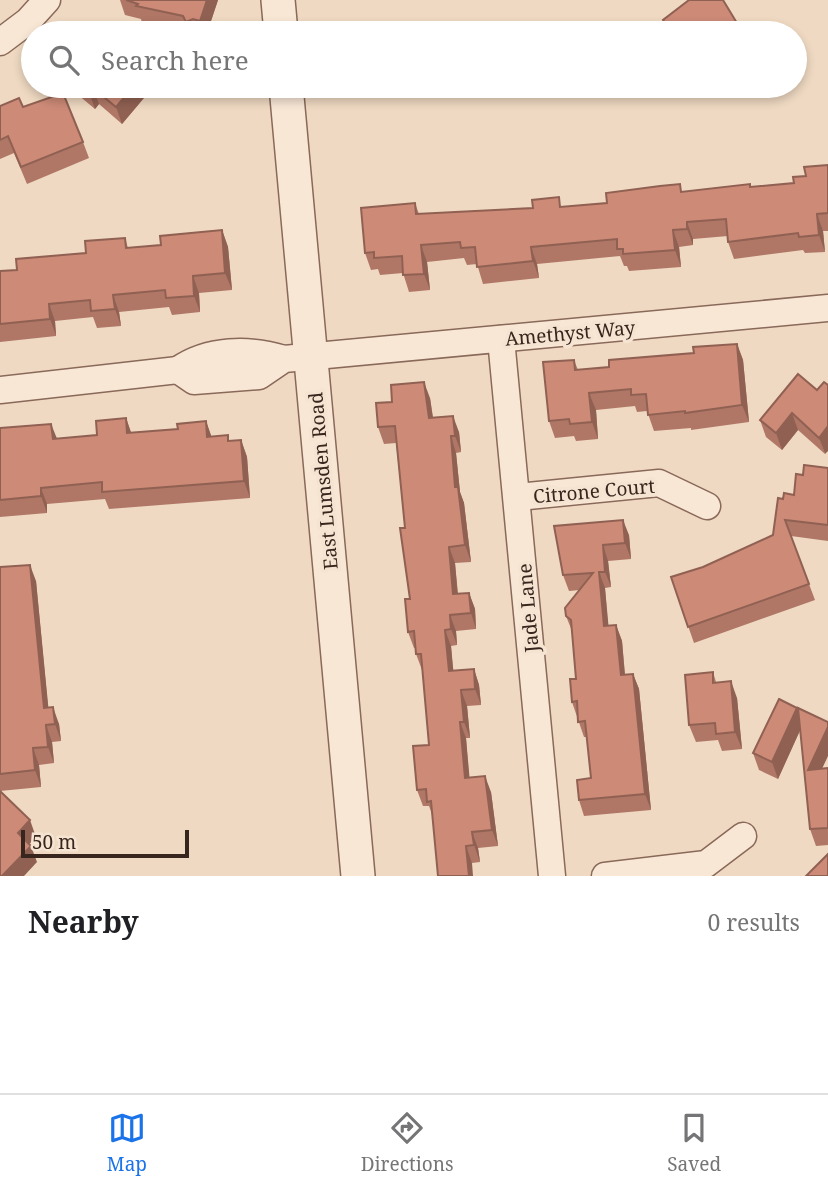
<!DOCTYPE html>
<style>
body{margin:0;font-family:"Noto Serif",serif;background:#f2f2f2;color:#202124}
.scale{position:absolute;left:21px;bottom:18px;width:168px;box-sizing:border-box;padding-left:7px;border:4px solid #38251d;border-top:0;font-size:19px;line-height:24px;white-space:nowrap;color:#38251d;-webkit-text-stroke:5px #f6e4d2;paint-order:stroke}
.list{margin:0;padding:0;list-style:none}
h2{display:flex;justify-content:space-between;align-items:center;height:91px;margin:0;padding:0 28px;font-size:30px}
h2 small{font-size:23px;font-weight:400;color:#757577}
.icon{flex:none;width:38px;height:38px;fill:none;stroke:currentColor;stroke-width:2;stroke-linecap:round;stroke-linejoin:round}
.map{position:relative;flex:none;width:828px;height:876px;overflow:hidden}
.search{position:absolute;background:#fff;box-shadow:0 4px 10px #0003;left:21px;right:21px;top:21px;height:77px;display:flex;align-items:center;gap:18px;box-sizing:border-box;padding:0 24px;border-radius:38px;color:#757577;font-size:26px}
.sheet{height:217px;background:#fff}
nav{display:flex;justify-content:space-around;align-items:center;box-sizing:border-box;height:98px;border-top:2px solid #e0e0e0;background:#fff;font-size:19px;color:#757577}
nav a{display:grid;justify-items:center;gap:4px}
nav .on{color:#1a73e8}
.map>svg:first-child{display:block}
</style>
<div class="map">
<svg width="828" height="876" viewBox="0 0 828 876">
<rect width="100%" height="100%" fill="#efd9c2"/>
<g fill="none" stroke-linecap="round" stroke-linejoin="round">
<defs>
<g id="minor">
<polyline points="0,42 28,21 47,0"/>
<polyline points="501,339 552,876"/>
<path d="M284,359L259,376L194,381L178,370C208,349 249,348 284,359L828,308"/>
<polyline points="0,390 178,370"/>
<polyline points="518,497 659,483 707,506"/>
<polyline points="605,876 706,864 743,836"/>
</g>
<g id="tertiary">
<polyline points="278,0 281,33"/>
<polyline points="286,86 358,876"/>
</g>
</defs>
<use href="#minor" stroke="#896959" stroke-width="29"/>
<use href="#tertiary" stroke="#896959" stroke-width="36"/>
<use href="#minor" stroke="#f9e7d6" stroke-width="26"/>
<use href="#tertiary" stroke="#f9e7d6" stroke-width="33"/>
</g>
<g fill="#b07766">
<polygon points="120,0 218,0 207,33 189,33 142,23 141,19 125,15"/>
<polygon points="663,20 743,33 668,33"/>
<polygon points="74,86 154,86 122,124 99,104 95,109 77,94"/>
<polygon points="0,106 23,107 83,142 89,158 27,184 14,153 0,159"/>
<polygon points="828,165 828,231 823,231 825,252 805,253 803,250 734,259 728,242 728,236 693,239 693,245 679,247 681,267 629,271 627,266 624,266 620,256 537,264 539,278 483,284 477,264 467,265 464,258 427,262 430,290 409,292 403,273 380,275 378,269 371,270 365,253 415,203 419,214 562,207 607,203 683,192 794,183"/>
<polygon points="222,230 228,247 232,290 199,293 200,312 172,315 169,307 119,312 121,326 97,328 93,317 55,321 56,336 0,342 0,271 17,270 86,253 125,238 128,248 161,245"/>
<polygon points="737,344 743,360 749,422 691,430 691,428 654,431 647,411 637,412 635,406 596,410 598,439 576,441 574,436 555,438 549,421 574,360 578,370 609,367 694,353"/>
<polygon points="798,374 825,454 798,430 782,450 766,437 760,420"/>
<polygon points="430,398 433,417 459,432 461,452 456,453 460,492 464,503 471,562 455,563 458,594 469,593 475,609 476,629 456,631 457,645 451,646 453,671 474,669 479,685 481,705 467,706 470,738 466,738 469,777 491,792 498,846 478,848 480,862 472,863 432,814 429,806 423,806 417,790 429,745 422,670 416,654 416,648 414,648 408,632 410,599 405,528 396,443 384,444 378,427 392,402"/>
<polygon points="126,418 131,433 178,429 206,421 211,436 230,441 241,440 247,457 250,498 109,509 105,499 47,504 47,513 0,517 0,428 57,439 97,435"/>
<polygon points="828,468 828,541 791,536 815,600 694,643 671,577 703,567 773,535 783,499 794,495 803,475"/>
<polygon points="554,526 629,535 631,559 608,561 611,587 605,588 608,626 616,625 622,641 625,674 633,674 639,689 651,810 584,816 579,800 591,778 587,737 584,737 572,702 576,679 572,631 566,616 580,590 569,591 563,575"/>
<polygon points="0,567 36,581 48,707 59,724 61,741 52,742 54,763 39,765 41,787 0,791"/>
<polygon points="713,672 716,682 737,698 742,749 722,751 718,740 696,742 689,725"/>
<polygon points="799,712 822,768 828,768 828,845 816,846 810,829 800,730 778,779 759,770 753,753"/>
</g>
<g fill="#906153">
<polygon points="207,0 218,0 207,33 204,33 200,21"/>
<polygon points="134,86 154,86 122,124 116,107"/>
<polygon points="93,88 99,104 95,109 89,92"/>
<polygon points="817,214 823,231 825,252 819,235"/>
<polygon points="687,222 693,239 693,245 687,229"/>
<polygon points="222,230 228,247 232,290 225,273"/>
<polygon points="673,230 679,247 681,267 675,250"/>
<polygon points="421,245 427,262 430,290 424,274"/>
<polygon points="531,247 537,264 539,278 533,261"/>
<polygon points="193,276 199,293 200,312 194,296"/>
<polygon points="113,295 119,312 121,326 115,309"/>
<polygon points="49,304 55,321 56,336 50,319"/>
<polygon points="737,344 743,360 749,422 742,405"/>
<polygon points="424,382 430,398 435,434 429,418"/>
<polygon points="589,393 596,410 598,439 592,422"/>
<polygon points="792,413 798,430 782,450 776,433"/>
<polygon points="453,416 459,432 461,452 455,436"/>
<polygon points="126,418 132,435 127,433"/>
<polygon points="206,421 212,438 207,437"/>
<polygon points="51,424 58,441 53,439"/>
<polygon points="828,426 828,451 825,454 819,438"/>
<polygon points="451,436 456,453 460,492 464,503 471,562 465,545 455,487"/>
<polygon points="241,440 247,457 250,498 244,481"/>
<polygon points="41,488 47,504 47,513 41,496"/>
<polygon points="623,520 629,535 631,559 625,543"/>
<polygon points="603,545 608,561 611,587 605,572"/>
<polygon points="449,547 455,563 459,610 453,594"/>
<polygon points="30,565 36,581 50,724 44,708"/>
<polygon points="599,572 605,588 610,642 604,626"/>
<polygon points="469,593 475,609 476,629 471,613"/>
<polygon points="450,615 456,631 457,645 451,629"/>
<polygon points="616,625 622,641 626,690 621,675"/>
<polygon points="445,630 451,646 455,688 449,671"/>
<polygon points="474,669 479,685 481,705 475,689"/>
<polygon points="633,674 639,689 651,810 645,794"/>
<polygon points="731,681 737,698 742,749 735,732"/>
<polygon points="461,690 467,706 470,738 464,722"/>
<polygon points="53,707 59,724 61,741 55,724"/>
<polygon points="797,708 803,724 778,779 772,762"/>
<polygon points="460,722 466,738 471,794 465,778"/>
<polygon points="46,725 52,742 54,763 48,747"/>
<polygon points="828,727 828,756 814,786 808,770"/>
<polygon points="33,748 39,765 41,787 35,770"/>
<polygon points="485,776 491,792 498,846 492,830"/>
<polygon points="30,820 36,837 24,850 18,833"/>
<polygon points="472,832 478,848 480,862 474,845"/>
<polygon points="31,846 37,862 24,876 2,876"/>
<polygon points="466,846 472,863 473,876 469,876"/>
</g>
<g fill="#cd8a77" stroke="#906153" stroke-width="2">
<polygon points="126,0 207,0 200,21 193,19 186,22 183,16 136,6 138,4"/>
<polygon points="689,0 723,0 743,33 673,33 663,20"/>
<polygon points="121,25 130,33 113,33"/>
<polygon points="81,86 134,86 116,107 93,88 89,92"/>
<polygon points="63,93 83,142 21,167 8,136 0,140 0,106 19,98 23,107"/>
<polygon points="828,165 828,213 817,214 819,235 799,237 798,233 728,242 726,219 687,222 687,229 673,230 675,250 623,254 623,249 617,249 617,239 531,247 533,261 477,267 475,247 461,248 460,242 421,245 424,274 403,275 402,256 374,258 374,252 365,253 361,208 415,203 416,214 533,208 532,200 559,197 560,207 607,203 606,193 660,186 680,184 681,192 750,184 750,187 794,183 793,177 806,176 804,167"/>
<polygon points="222,230 225,273 193,276 194,296 166,298 165,290 113,295 115,309 91,311 90,300 49,304 50,319 0,324 0,271 17,270 16,259 86,253 85,241 125,238 126,248 161,245 160,236"/>
<polygon points="737,344 742,405 685,413 685,411 648,415 646,394 631,395 631,389 589,393 592,422 570,424 569,419 549,421 543,362 574,360 575,370 609,367 609,360 694,353 693,347"/>
<polygon points="798,374 817,390 824,382 828,385 828,426 819,438 792,413 776,433 760,420"/>
<polygon points="424,382 429,418 453,416 455,436 451,436 455,487 458,487 465,545 449,547 453,594 469,593 471,613 450,615 451,629 445,630 449,671 474,669 475,689 461,690 464,722 460,722 465,778 485,776 492,830 472,832 474,845 466,846 469,876 438,876 431,801 427,802 426,789 417,790 413,746 429,745 421,654 416,654 414,631 408,632 405,599 410,599 400,528 405,528 395,426 378,427 376,403 392,402 391,385"/>
<polygon points="126,418 127,433 178,429 177,424 206,421 207,437 228,435 228,441 241,440 244,481 102,492 102,482 41,488 41,496 0,500 0,428 51,424 53,439 97,435 96,421"/>
<polygon points="804,465 828,468 828,525 785,520 809,584 688,627 671,577 703,567 773,535 778,498 783,499 784,493 794,495 796,474 803,475"/>
<polygon points="623,520 625,543 603,545 605,572 599,572 604,626 616,625 621,675 633,674 645,794 579,800 577,780 591,778 585,721 578,722 577,701 572,702 570,679 576,679 571,620 566,616 565,608 593,573 563,575 554,526"/>
<polygon points="30,565 44,708 53,707 55,724 46,725 48,747 33,748 35,770 0,774 0,567"/>
<polygon points="713,672 713,683 731,681 735,732 716,734 715,723 689,725 685,675"/>
<polygon points="779,699 797,708 772,762 753,753"/>
<polygon points="798,708 828,722 828,727 808,770 828,768 828,828 810,829"/>
<polygon points="0,791 30,820 18,833 31,846 2,876 0,876"/>
<polygon points="828,854 828,876 806,876"/>
</g>
<g text-anchor="middle" stroke-width="7" stroke-linejoin="round" paint-order="stroke">
<g font-size="19" fill="#38251d" stroke="#f6e4d2">
<text transform="translate(570 333) rotate(-5)" y="7">Amethyst Way</text>
<text transform="translate(323 481) rotate(-95)" y="7">East Lumsden Road</text>
<text transform="translate(594 491) rotate(-5)" y="7">Citrone Court</text>
<text transform="translate(528 608) rotate(-95)" y="7">Jade Lane</text>
</g>
</g>
</svg>
<div class="scale">50 m</div>
<div class="search"><svg class="icon" aria-label="search" viewBox="0 0 24 24"><circle cx="10" cy="10" r="6"/><path d="M15 15l6 6"/></svg>Search here</div>
</div>
<section class="sheet">
<h2>Nearby<small>0 results</small></h2>
<ul class="list">
</ul>
</section>
<nav>
<a class="on"><svg class="icon" aria-label="map" viewBox="0 0 24 24"><path d="M3 6l6-2 6 2 6-2v14l-6 2-6-2-6 2zM9 4v14M15 6v14"/></svg>Map</a>
<a><svg class="icon" aria-label="directions" viewBox="0 0 24 24"><path d="M12 3l9 9-9 9-9-9zM9 14v-3h6M13 9l2 2-2 2"/></svg>Directions</a>
<a><svg class="icon" aria-label="saved" viewBox="0 0 24 24"><path d="M7 4h10v16l-5-4-5 4z"/></svg>Saved</a>
</nav>
